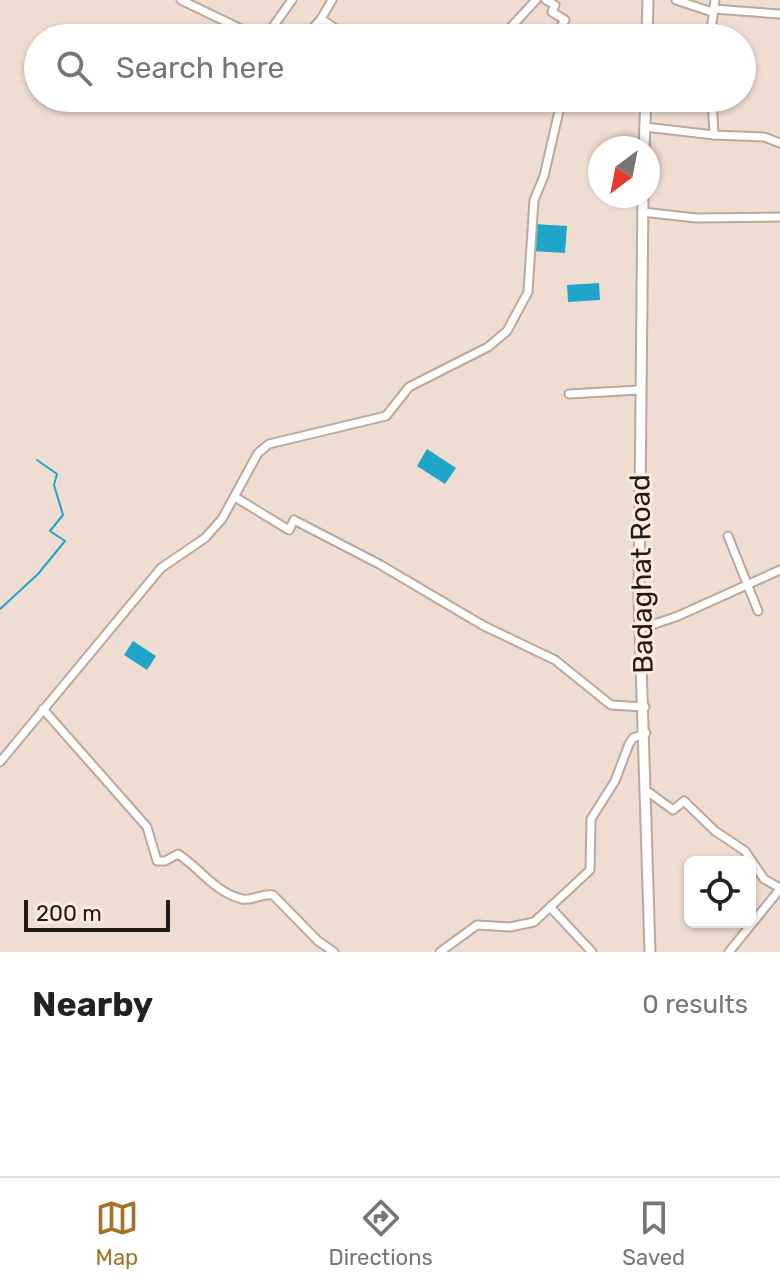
<!DOCTYPE html>
<style>
body{margin:0;font-family:Rubik,sans-serif;background:#f6f6f6;color:#222}
.controls{position:absolute;right:24px;bottom:24px;display:grid;overflow:hidden;border-radius:12px;box-shadow:0 2px 6px #0004}
.controls button{width:72px;height:72px;display:grid;place-items:center;padding:0;border:0;border-bottom:2px solid #e0e0e0;background:#fff;color:#222;font:40px sans-serif}
.compass{position:absolute;left:588px;top:136px;width:72px;height:72px;border-radius:50%;background:#fff;box-shadow:0 2px 6px #0004;rotate:212deg}
.scale{position:absolute;left:24px;bottom:20px;width:146px;box-sizing:border-box;padding-left:8px;border:4px solid #211b17;border-top:0;font-size:22px;line-height:28px;white-space:nowrap;color:#211b17;-webkit-text-stroke:6px #fdeadf;paint-order:stroke}
.list{margin:0;padding:0;list-style:none}
h2{display:flex;justify-content:space-between;align-items:center;height:104px;margin:0;padding:0 32px;font-size:34px}
h2 small{font-size:26px;font-weight:400;color:#767676}
.icon{flex:none;width:44px;height:44px;fill:none;stroke:currentColor;stroke-width:2;stroke-linecap:round;stroke-linejoin:round}
.map{position:relative;flex:none;width:780px;height:952px;overflow:hidden}
.search{position:absolute;background:#fff;box-shadow:0 2px 6px #0004;left:24px;right:24px;top:24px;height:88px;display:flex;align-items:center;gap:20px;box-sizing:border-box;padding:0 28px;border-radius:44px;color:#767676;font-size:30px}
.sheet{height:224px;background:#fff}
nav{display:flex;justify-content:space-around;align-items:center;box-sizing:border-box;height:112px;border-top:2px solid #e0e0e0;background:#fff;font-size:22px;color:#767676}
nav a{display:grid;justify-items:center;gap:4px}
nav .on{color:#a7712c}
.map>svg:first-child{display:block}
</style>
<div class="map">
<svg width="780" height="952" viewBox="0 0 780 952">
<rect width="100%" height="100%" fill="#efddd2"/>
<g fill="#1fa5ca">
<polygon points="534,224 567,226 565,253 532,251"/>
<polygon points="599,283 600,300 568,302 567,285"/>
<polygon points="427,449 456,468 445,484 417,466"/>
<polygon points="133,641 156,656 147,670 124,655"/>
</g>
<g fill="none" stroke-linecap="round" stroke-linejoin="round">
<polyline stroke="#1fa5ca" stroke-width="2" points="0,609 38,574 65,541 50,531 63,515 54,485 57,474 37,460"/>
<defs>
<g id="minor">
<polyline points="181,0 260,38"/>
<polyline points="546,0 555,5 552,12 565,20 560,28 566,38"/>
<polyline points="676,0 712,12"/>
<polyline points="713,9 780,14"/>
<polyline points="321,19 332,0"/>
<polyline points="265,38 292,0"/>
<polyline points="304,38 321,19 350,38"/>
<polyline points="501,38 536,0"/>
<polyline points="710,38 715,0"/>
<polyline points="645,127 714,135 712,98"/>
<polyline points="713,135 764,137 780,143"/>
<polyline points="642,212 696,218 780,217"/>
<polyline points="569,394 639,390"/>
<polyline points="235,497 289,530 294,520 379,564 484,626 555,660 611,705 645,707"/>
<polyline points="728,536 758,611"/>
<polyline points="640,629 678,616 780,570"/>
<path d="M43,709L147,827L157,861H165L178,854C200,868 214,892 242,899C253,901 262,893 273,895L318,941L334,952"/>
<polyline points="0,762 161,568 205,538 222,519 258,453 269,444 386,416 409,387 488,347 507,331 528,292 534,200 544,176 562,98"/>
<polyline points="647,791 673,810 684,801 715,831 745,851 764,879 780,888"/>
<polyline points="550,907 592,952"/>
<polyline points="440,952 477,925 510,927 534,922 590,870 591,819 615,781 629,744 633,738 646,733"/>
<polyline points="729,952 780,889"/>
</g>
<g id="major">
<polyline points="647,38 648,0"/>
<polyline points="644,148 646,98"/>
<polyline points="643,196 639,599 650,952"/>
</g>
</defs>
<use href="#minor" stroke="#baa89e" stroke-width="11"/>
<use href="#major" stroke="#baa89e" stroke-width="13"/>
<use href="#minor" stroke="#fff" stroke-width="7"/>
<use href="#major" stroke="#fff" stroke-width="9"/>
</g>
<g text-anchor="middle" stroke-width="6" stroke-linejoin="round" paint-order="stroke">
<g font-size="28" fill="#211b17" stroke="#fdeadf">
<text transform="translate(641 574) rotate(-91)" y="10">Badaghat Road</text>
</g>
</g>
</svg>
<div class="controls">
<button><svg class="icon" aria-label="locate" viewBox="0 0 24 24"><circle cx="12" cy="12" r="6"/><path d="M12 2v4M12 18v4M2 12h4M18 12h4"/></svg></button>
</div>
<svg class="compass" viewBox="-18 -18 36 36"><path d="M0-13l5 13h-10z" fill="#e53935"/><path d="M0 13l5-13h-10z" fill="#767676"/></svg>
<div class="scale">200 m</div>
<div class="search"><svg class="icon" aria-label="search" viewBox="0 0 24 24"><circle cx="10" cy="10" r="6"/><path d="M15 15l6 6"/></svg>Search here</div>
</div>
<section class="sheet">
<h2>Nearby<small>0 results</small></h2>
<ul class="list">
</ul>
</section>
<nav>
<a class="on"><svg class="icon" aria-label="map" viewBox="0 0 24 24"><path d="M3 6l6-2 6 2 6-2v14l-6 2-6-2-6 2zM9 4v14M15 6v14"/></svg>Map</a>
<a><svg class="icon" aria-label="directions" viewBox="0 0 24 24"><path d="M12 3l9 9-9 9-9-9zM9 14v-3h6M13 9l2 2-2 2"/></svg>Directions</a>
<a><svg class="icon" aria-label="saved" viewBox="0 0 24 24"><path d="M7 4h10v16l-5-4-5 4z"/></svg>Saved</a>
</nav>
